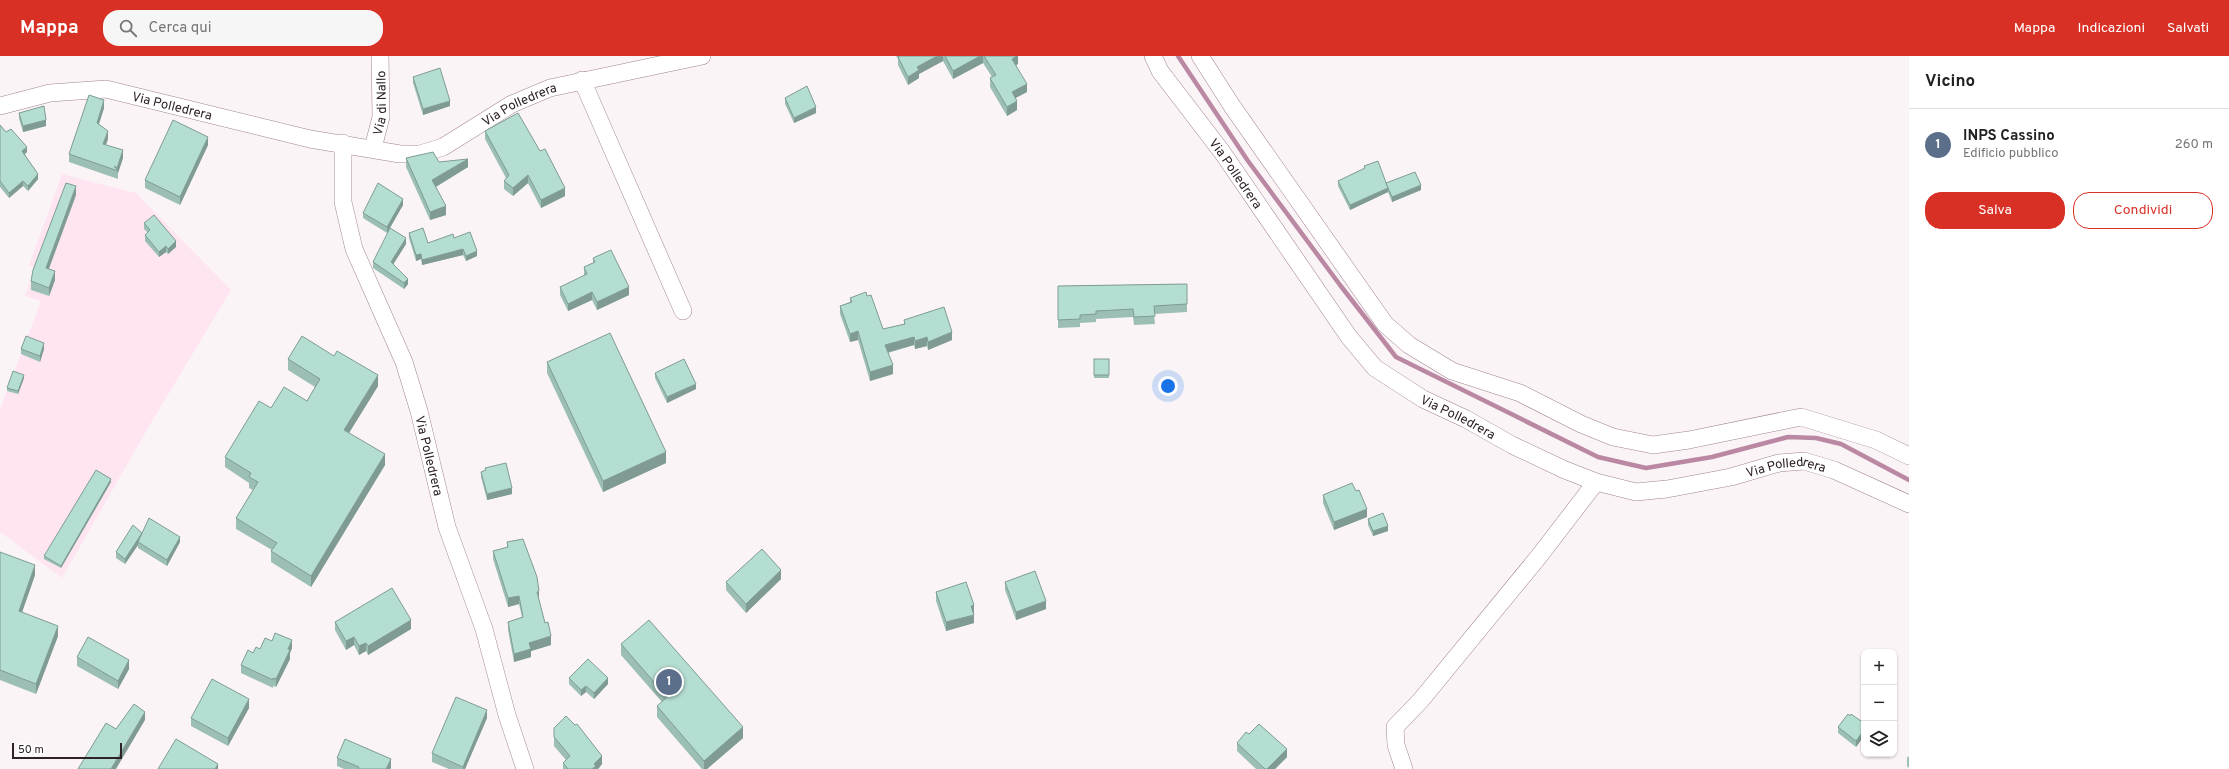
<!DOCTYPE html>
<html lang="it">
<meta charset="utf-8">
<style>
body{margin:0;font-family:Overpass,sans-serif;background:#f6f6f6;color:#222}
.controls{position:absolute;right:12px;bottom:12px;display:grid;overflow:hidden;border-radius:8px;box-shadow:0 1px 3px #0004}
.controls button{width:36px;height:36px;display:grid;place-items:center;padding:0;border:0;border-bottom:1px solid #e0e0e0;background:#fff;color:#222;font:20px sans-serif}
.scale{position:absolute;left:12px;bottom:10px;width:110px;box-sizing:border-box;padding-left:4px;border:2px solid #2e2128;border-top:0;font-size:11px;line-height:14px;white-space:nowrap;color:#2e2128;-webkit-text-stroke:3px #fff;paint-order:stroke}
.you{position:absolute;left:1168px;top:330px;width:14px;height:14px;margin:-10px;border:3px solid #fff;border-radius:50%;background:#1a73e8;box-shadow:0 0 0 6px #1a73e833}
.badge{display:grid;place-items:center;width:26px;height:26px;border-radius:50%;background:#d93025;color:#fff;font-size:13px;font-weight:700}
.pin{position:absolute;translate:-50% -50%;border:2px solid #fff;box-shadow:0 1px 4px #0006}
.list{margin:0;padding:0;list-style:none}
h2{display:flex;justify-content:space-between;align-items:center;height:52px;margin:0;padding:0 16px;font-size:17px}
h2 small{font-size:13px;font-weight:400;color:#767676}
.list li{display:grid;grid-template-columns:26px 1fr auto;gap:12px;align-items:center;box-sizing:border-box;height:72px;padding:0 16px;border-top:1px solid #e0e0e0}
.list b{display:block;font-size:15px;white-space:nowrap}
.list p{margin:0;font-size:13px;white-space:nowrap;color:#767676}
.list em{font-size:13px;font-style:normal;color:#767676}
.actions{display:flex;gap:8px;padding:12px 16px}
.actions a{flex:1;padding:9px 0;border:1px solid #d93025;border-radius:16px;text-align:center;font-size:14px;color:#d93025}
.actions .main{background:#d93025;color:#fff}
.icon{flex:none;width:22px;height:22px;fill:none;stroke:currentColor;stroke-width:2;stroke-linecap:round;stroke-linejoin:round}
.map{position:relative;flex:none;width:1909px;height:713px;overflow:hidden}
header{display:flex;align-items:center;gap:24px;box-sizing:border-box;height:56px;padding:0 20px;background:#d93025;color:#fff}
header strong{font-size:19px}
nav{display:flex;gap:22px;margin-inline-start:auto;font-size:14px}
.search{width:280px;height:36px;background:#f6f6f6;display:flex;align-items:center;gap:10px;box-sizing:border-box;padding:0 14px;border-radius:16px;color:#767676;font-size:15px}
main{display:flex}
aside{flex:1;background:#fff}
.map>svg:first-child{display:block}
</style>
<header>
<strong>Mappa</strong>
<div class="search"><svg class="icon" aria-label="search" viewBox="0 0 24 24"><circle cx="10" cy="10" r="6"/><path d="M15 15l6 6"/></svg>Cerca qui</div>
<nav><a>Mappa</a><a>Indicazioni</a><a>Salvati</a></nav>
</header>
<main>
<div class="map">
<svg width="1909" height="713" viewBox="0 0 1909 713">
<rect width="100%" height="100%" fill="#fbf4f7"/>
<polygon fill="#ffe5f2" points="62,118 136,137 231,234 148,372 62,522 0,476 0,353 41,245 25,240 35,212 29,209"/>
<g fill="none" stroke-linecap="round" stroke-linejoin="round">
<polyline stroke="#bb88a3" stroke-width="4.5" points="1178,0 1248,105 1340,229 1396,301 1598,401 1646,412 1712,401 1788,381 1816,382 1841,388 1909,424"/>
<defs>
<g id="minor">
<path id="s1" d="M1153,0L1160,15L1222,96L1349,281L1375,312L1423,343L1466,363L1512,389L1565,414L1596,426L1636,436L1667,433L1731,421L1779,407L1804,405L1834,414L1909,448"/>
<polyline points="1200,0 1232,50 1385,268 1409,289 1452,315 1520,337 1581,368 1613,381 1653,389 1689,384 1801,361 1876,384 1909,400"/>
<polyline points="582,24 683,255"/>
<path id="s2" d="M0,50L50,37L106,33L310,83L400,98H420L443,91L512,48L550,32L702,0"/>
<path id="s3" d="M343,87V146L354,193L404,306L419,355L447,471L484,573L507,659L525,713"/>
<path id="s4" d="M373,92L381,61L380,0"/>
<polyline points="1404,713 1396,689 1395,671 1421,644 1540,499 1596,426"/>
</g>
</defs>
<use href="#minor" stroke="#a28293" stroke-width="18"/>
<use href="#minor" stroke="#fff" stroke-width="17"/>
</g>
<g fill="#9cbfb5">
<polygon points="896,0 1018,0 1018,8 1016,9 1027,36 1015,42 1017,54 1007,60 990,31 990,22 992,21 983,7 953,23 943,5 919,18 919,22 908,29 898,9 898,3"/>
<polygon points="413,21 450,50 423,59 413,27"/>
<polygon points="785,42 816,57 794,67 785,48"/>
<polygon points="104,52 99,68 108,83 106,89 123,102 118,117 118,123 69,106 69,98"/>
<polygon points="19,57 46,70 23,76 19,63"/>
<polygon points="0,69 6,76 27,96 25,98 38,123 28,135 23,130 9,142 0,131"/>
<polygon points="485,75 565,140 541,152 528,127 513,140 504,133 504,125 506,122 485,83"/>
<polygon points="208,89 180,149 145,132 145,124"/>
<polygon points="406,102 439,106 468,111 436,131 446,159 430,164 406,111"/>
<polygon points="1364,110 1386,127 1421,134 1392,146 1388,136 1350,154 1338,130 1338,125 1364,113"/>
<polygon points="76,139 49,213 55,224 49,240 31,234 31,225"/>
<polygon points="403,149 387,177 363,162 363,157"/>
<polygon points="144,167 176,191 168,198 166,196 159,201 145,185 145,179 148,177 144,173"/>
<polygon points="409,177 428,187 454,182 477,200 466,205 463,199 422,209 421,203 416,205 409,182"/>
<polygon points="406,188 393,208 408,228 404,233 373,212 373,206"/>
<polygon points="593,202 629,239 597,254 592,244 568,255 560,239 560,231 584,220 584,211 593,207"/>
<polygon points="1187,228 1187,256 1154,258 1155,268 1134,269 1133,261 1096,263 1096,266 1080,267 1080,271 1058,272 1058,230"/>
<polygon points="867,240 883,273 904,268 904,264 952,284 928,294 927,290 915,293 914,289 888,297 893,318 870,325 858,284 850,286 840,258 840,250 850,246 850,242"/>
<polygon points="21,293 44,293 40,306 21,298"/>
<polygon points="288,303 378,330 349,377 385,409 311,531 271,506 271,495 272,494 236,473 236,462 253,434 249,432 249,427 225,411 225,401 271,352 307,345 315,331 288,314"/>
<rect x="1094" y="303" width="15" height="19"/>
<polygon points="547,306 666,407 603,436 547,317"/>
<polygon points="655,317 696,333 667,347 655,322"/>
<polygon points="24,322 18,338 7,335 7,332"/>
<polygon points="485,412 512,438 487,444 481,421 481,416 485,415"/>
<polygon points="111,426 61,512 44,503 44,500"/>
<polygon points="1323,439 1367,461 1334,474 1323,447"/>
<polygon points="1368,463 1388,475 1373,480 1368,469"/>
<polygon points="142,477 180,486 167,510 138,492 138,489 125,508 116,502 116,496"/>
<polygon points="507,486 539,544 545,567 551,589 531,595 531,601 514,606 508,574 508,566 522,561 519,548 508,551 493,503 493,495 507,492"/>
<polygon points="0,496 35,519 22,556 58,580 36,638 0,624"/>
<polygon points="781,523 746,557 726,534 726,526"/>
<polygon points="1005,526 1046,553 1016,564 1005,534"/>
<polygon points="936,536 974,558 974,567 946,575 936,545"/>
<polygon points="335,566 411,573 368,599 366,595 359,599 354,589 346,594 335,574"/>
<polygon points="621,588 743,682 707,713 702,713 657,661 657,650 662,646 621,599"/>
<polygon points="292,592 290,597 290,603 276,631 273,630 273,632 241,617 241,609 253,597 260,593"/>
<polygon points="77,601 129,613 118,633 77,610"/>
<polygon points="569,622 608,628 594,643 586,636 581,640 569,628"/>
<polygon points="249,652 228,690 191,670 191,662"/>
<polygon points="1850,660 1864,667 1864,680 1856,691 1838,677 1838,671"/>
<polygon points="487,662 465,713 449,713 432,706 432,697"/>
<polygon points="554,672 602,708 598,713 563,713 563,707 566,704 554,690"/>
<polygon points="1249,678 1287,701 1275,713 1256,713 1237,695 1237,687"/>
<polygon points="1909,700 1909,712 1907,710 1907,702"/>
<polygon points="337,702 391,712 390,713 344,713 337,710"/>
</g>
<g fill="#7f9b94">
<polygon points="937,0 943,0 943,5 919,18 919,22 908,29 908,21 917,11"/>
<polygon points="980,0 983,0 983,7 953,23 953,15"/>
<polygon points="1017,0 1018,0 1018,8 1012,11 1012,3"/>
<polygon points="1027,28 1027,36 1012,44 1012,36"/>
<polygon points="104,44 104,52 97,74 97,67"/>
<polygon points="450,45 450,50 423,59 423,53"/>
<polygon points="1017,45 1017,54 1007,60 1007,51"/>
<polygon points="816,51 816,57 794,67 794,62"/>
<polygon points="46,64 46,70 23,76 23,70"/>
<polygon points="108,75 108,83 103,96 103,88"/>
<polygon points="208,81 208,89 180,149 180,141"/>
<polygon points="27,91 27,96 22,100 22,95"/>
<polygon points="123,94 123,102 118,117 118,115 117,115 117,112"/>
<polygon points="468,103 468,111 432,133 432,124"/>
<polygon points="38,118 38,123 28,135 28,130"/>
<polygon points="528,119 528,127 513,140 513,132"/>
<polygon points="23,125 23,130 9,142 9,137"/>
<polygon points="1421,129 1421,134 1392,146 1392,141"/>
<polygon points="76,130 76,139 46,220 46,212"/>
<polygon points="565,132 565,140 541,152 541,144"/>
<polygon points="1388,132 1388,136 1350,154 1350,149"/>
<polygon points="403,143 403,149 387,177 387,171"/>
<polygon points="446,150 446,159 430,164 430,156"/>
<polygon points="406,182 406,188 391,212 391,206"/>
<polygon points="176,185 176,191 168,198 168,193"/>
<polygon points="166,190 166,196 159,201 159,196"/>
<polygon points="463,193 463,199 422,209 422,204"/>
<polygon points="477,195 477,200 466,205 466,200"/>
<polygon points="421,198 421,203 416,205 416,199"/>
<polygon points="55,215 55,224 49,240 49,232"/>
<polygon points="408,223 408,228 404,233 404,227"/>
<polygon points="629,231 629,239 597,254 597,246"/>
<polygon points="592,236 592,244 568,255 568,248"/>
<polygon points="858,275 858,284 850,286 850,278"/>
<polygon points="952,276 952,284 928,294 928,286"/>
<polygon points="914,281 914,289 885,297 885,289"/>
<polygon points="927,281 927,290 915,293 915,285"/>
<polygon points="44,287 44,293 40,306 40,300"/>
<polygon points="893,309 893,318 870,325 870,316"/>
<polygon points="24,319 24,322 18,338 18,335"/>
<polygon points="378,319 378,330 344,385 344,374"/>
<polygon points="696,328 696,333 667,347 667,341"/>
<polygon points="666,396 666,407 603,436 603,425"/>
<polygon points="385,398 385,409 311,531 311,520"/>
<polygon points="111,423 111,426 61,512 61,510"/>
<polygon points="512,432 512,438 487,444 487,438"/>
<polygon points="1367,453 1367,461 1334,474 1334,466"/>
<polygon points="1388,470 1388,475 1373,480 1373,475"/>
<polygon points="142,477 138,486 138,489 125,508 125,503"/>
<polygon points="180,481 180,486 167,510 167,504"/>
<polygon points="35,509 35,519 19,565 19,555"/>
<polygon points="781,514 781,523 746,557 746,548"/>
<polygon points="539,535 539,544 537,536"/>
<polygon points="519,540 519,548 508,551 508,542"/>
<polygon points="1046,545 1046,553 1016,564 1016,556"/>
<polygon points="974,549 974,558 971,559 971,550"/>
<polygon points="974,559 974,567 946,575 946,566"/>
<polygon points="411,564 411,573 368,599 368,590"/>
<polygon points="58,570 58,580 36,638 36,628"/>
<polygon points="551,580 551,589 531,595 531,601 514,606 514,598 529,587"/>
<polygon points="354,581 354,589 346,594 346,585"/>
<polygon points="292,584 292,592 290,597 290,603 276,631 276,623 288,593"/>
<polygon points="366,587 366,595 359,599 359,590"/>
<polygon points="129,604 129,613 118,633 118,625"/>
<polygon points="608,622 608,628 594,643 594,637"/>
<polygon points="586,630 586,636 581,640 581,634"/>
<polygon points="249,643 249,652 228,690 228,682"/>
<polygon points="487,654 487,662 465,713 463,713 463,711"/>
<polygon points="145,656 145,664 116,713 111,713"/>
<polygon points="743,671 743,682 707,713 704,713 704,705"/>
<polygon points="1864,674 1864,680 1856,691 1856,685"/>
<polygon points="1287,693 1287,701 1275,713 1267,713"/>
<polygon points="602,700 602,708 598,713 592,713 594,708"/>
<polygon points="391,703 391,712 390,713 386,713"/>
<polygon points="218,708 218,713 215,713"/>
</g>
<g fill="#b5ded3" stroke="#7f9b94">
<polygon points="900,0 937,0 917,11 919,14 908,21 898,1"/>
<polygon points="945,0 980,0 953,15"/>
<polygon points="984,0 1017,0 1012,3 1027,28 1012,36 1017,45 1007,51 990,22 996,19"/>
<polygon points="440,12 450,45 423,53 413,21"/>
<polygon points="807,30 816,51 794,62 785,42"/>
<polygon points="89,39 104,44 97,67 108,75 103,88 123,94 117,112 114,110 118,115 69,98"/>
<polygon points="44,50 46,64 23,70 19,57"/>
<polygon points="518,57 540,95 545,93 565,132 541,144 528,119 513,132 504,125 509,119 485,75"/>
<polygon points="173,64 208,81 180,141 145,124"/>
<polygon points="0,69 6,76 11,73 27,91 22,95 38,118 28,130 23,125 9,137 0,125"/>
<polygon points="433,96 439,106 468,103 432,124 446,150 430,156 406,102"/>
<polygon points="1378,105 1388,132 1350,149 1338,125 1365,112 1364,110"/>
<polygon points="1415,116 1421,129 1392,141 1386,127"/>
<polygon points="66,127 76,130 46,212 55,215 49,232 31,225 33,214"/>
<polygon points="378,127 403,143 387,171 363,157"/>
<polygon points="154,159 176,185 168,193 166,190 159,196 145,179 150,174 144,167"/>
<polygon points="390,172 406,182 391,206 408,223 404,227 373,206"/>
<polygon points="423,172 428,187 453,178 454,182 470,176 477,195 466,200 463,193 422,204 421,198 416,199 409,177"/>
<polygon points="611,194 629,231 597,246 592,236 568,248 560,231 587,218 584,211 595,206 593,202"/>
<polygon points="1187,228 1187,248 1154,250 1155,260 1134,261 1133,253 1096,255 1096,258 1080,259 1080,263 1058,264 1058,230"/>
<polygon points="866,236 867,240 871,239 883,273 905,268 904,264 944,251 952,276 928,286 927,281 915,285 914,281 885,289 893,309 870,316 858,275 850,278 840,250 852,246 850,242"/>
<polygon points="610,277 666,396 603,425 547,306"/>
<polygon points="26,280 44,287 40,300 21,293"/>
<polygon points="302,280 334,300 337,295 378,319 344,374 385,398 311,520 271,495 277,487 236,462 258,426 249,421 251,417 225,401 259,345 271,352 284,331 307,345 320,323 288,303"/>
<polygon points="684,303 696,328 667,341 655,317"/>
<rect x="1094" y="303" width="15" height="16"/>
<polygon points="13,315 24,319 18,335 7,332"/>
<polygon points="506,407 512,432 487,438 481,416 486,414 485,412"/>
<polygon points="96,414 111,423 61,510 44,500"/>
<polygon points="1352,427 1356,435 1359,434 1367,453 1334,466 1323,439"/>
<polygon points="1383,457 1388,470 1373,475 1368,463"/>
<polygon points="149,462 180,481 167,504 138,486"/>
<polygon points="133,469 142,477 125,503 116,496"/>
<polygon points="523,483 537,521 539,535 537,536 545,567 548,566 551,580 529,587 531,593 514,598 508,566 523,561 519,540 508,542 493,495 508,491 507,486"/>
<polygon points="762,493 781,514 746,548 726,526"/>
<polygon points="0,496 35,509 19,555 58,570 36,628 0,614"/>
<polygon points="1035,515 1046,545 1016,556 1005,526"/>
<polygon points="966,526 974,549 971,550 974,559 946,566 936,536"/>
<polygon points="392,532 411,564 368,590 366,587 359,590 354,581 346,585 335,566"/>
<polygon points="649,564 743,671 704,705 657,650 667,641 621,588"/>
<polygon points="275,577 292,584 288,593 290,594 276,623 273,622 273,624 241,609 248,594 253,597 256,591 260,593 265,582 272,585"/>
<polygon points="88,581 129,604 118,625 77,601"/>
<polygon points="588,603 608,622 594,637 586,630 581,634 569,622"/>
<polygon points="212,623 249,643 228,682 191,662"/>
<polygon points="456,641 487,654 463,711 432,697"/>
<polygon points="134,648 145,656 111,713 78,713 106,667 116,673"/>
<polygon points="1848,658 1850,660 1851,658 1864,667 1864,674 1856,685 1838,671"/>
<polygon points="566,660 575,669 577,668 602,700 594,708 596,710 592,713 568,713 563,707 570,700 554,681 554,672"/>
<polygon points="1259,668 1287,693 1267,713 1265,713 1237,687 1246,676 1249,678"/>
<polygon points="176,683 218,708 215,713 158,713"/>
<polygon points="345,683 391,703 386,713 358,713 359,711 337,702"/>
</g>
<g text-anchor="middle" stroke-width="3" stroke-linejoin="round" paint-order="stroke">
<g font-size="13" fill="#2e2128" stroke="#fff">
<text dy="5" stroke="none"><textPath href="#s4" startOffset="46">Via di Nallo</textPath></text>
<text dy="5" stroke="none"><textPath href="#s2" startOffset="176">Via Polledrera</textPath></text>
<text dy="5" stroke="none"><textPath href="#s2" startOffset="541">Via Polledrera</textPath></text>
<text dy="5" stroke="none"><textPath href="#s1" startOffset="144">Via Polledrera</textPath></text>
<text dy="5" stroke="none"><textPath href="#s1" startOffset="480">Via Polledrera</textPath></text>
<text dy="5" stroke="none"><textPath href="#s3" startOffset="328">Via Polledrera</textPath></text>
<text dy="5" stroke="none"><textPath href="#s1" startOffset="827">Via Polledrera</textPath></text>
</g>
</g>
</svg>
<div class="controls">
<button>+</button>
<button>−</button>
<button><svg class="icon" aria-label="layers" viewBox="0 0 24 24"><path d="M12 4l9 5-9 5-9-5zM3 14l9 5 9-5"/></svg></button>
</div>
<div class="scale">50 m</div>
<div class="you"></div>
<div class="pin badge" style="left:669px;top:626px;background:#5c6f8a">1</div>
</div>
<aside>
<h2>Vicino<small></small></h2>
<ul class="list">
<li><span class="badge" style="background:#5c6f8a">1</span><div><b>INPS Cassino</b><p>Edificio pubblico</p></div><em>260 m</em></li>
</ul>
<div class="actions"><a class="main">Salva</a><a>Condividi</a></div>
</aside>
</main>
